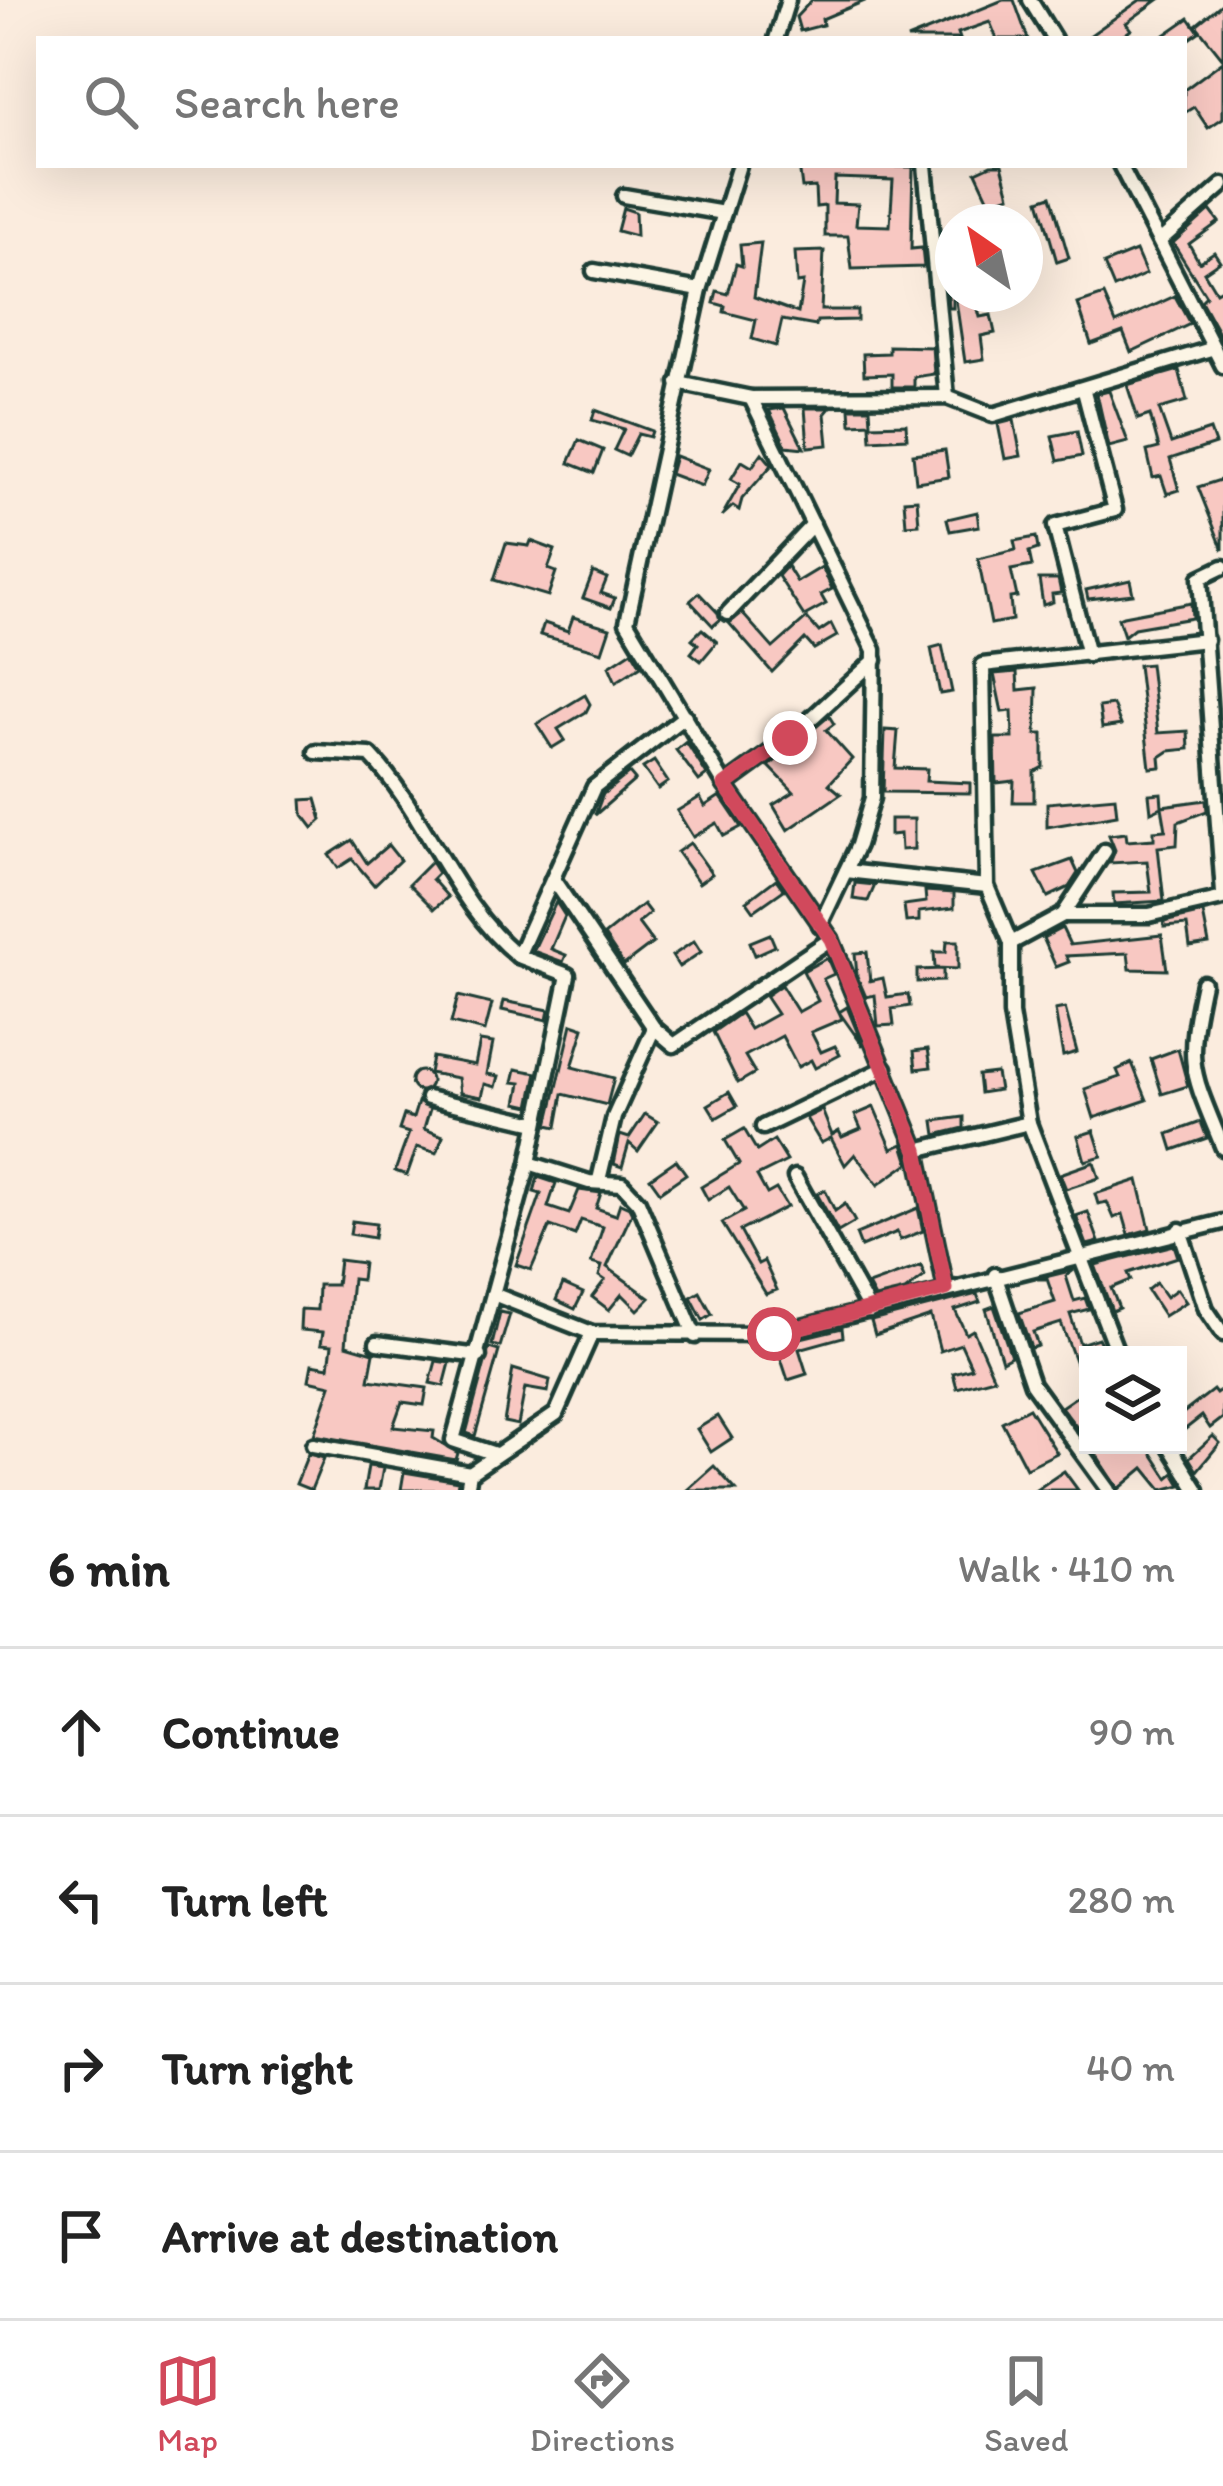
<!DOCTYPE html>
<meta charset="utf-8">
<style>
body{margin:0;font-family:Itim,sans-serif;background:#f2f2f2;color:#222}
.controls{position:absolute;right:36px;bottom:36px;display:grid;overflow:hidden;border-radius:0px;box-shadow:0 12px 48px #0002}
.controls button{width:108px;height:108px;display:grid;place-items:center;padding:0;border:0;border-bottom:3px solid #e0e0e0;background:#fff;color:#222;font:60px sans-serif}
.compass{position:absolute;left:935px;top:204px;width:108px;height:108px;border-radius:50%;background:#fff;box-shadow:0 12px 48px #0002;rotate:326deg}
.stop{position:absolute;width:36px;height:36px;margin:-27px;border:9px solid #d1495b;border-radius:50%;background:#fff}
.stop.end{background:#d1495b;border-color:#fff;box-shadow:0 3px 12px #0008}
.list{margin:0;padding:0;list-style:none}
h2{display:flex;justify-content:space-between;align-items:center;height:156px;margin:0;padding:0 48px;font-size:51px}
h2 small{font-size:39px;font-weight:400;color:#767676}
.list li{display:grid;grid-template-columns:78px 1fr auto;gap:36px;align-items:center;box-sizing:border-box;height:168px;padding:0 48px;border-top:3px solid #e0e0e0}
.list b{display:block;font-size:45px;white-space:nowrap}
.list em{font-size:39px;font-style:normal;color:#767676}
.icon{flex:none;width:66px;height:66px;fill:none;stroke:currentColor;stroke-width:2;stroke-linecap:round;stroke-linejoin:round}
.map{position:relative;flex:none;width:1223px;height:1490px;overflow:hidden}
.search{position:absolute;background:#fff;box-shadow:0 12px 48px #0002;left:36px;right:36px;top:36px;height:132px;display:flex;align-items:center;gap:30px;box-sizing:border-box;padding:0 42px;border-radius:0px;color:#767676;font-size:45px}
.sheet{height:828px;background:#fff}
nav{display:flex;justify-content:space-around;align-items:center;box-sizing:border-box;height:168px;border-top:3px solid #e0e0e0;background:#fff;font-size:33px;color:#767676}
nav a{display:grid;justify-items:center;gap:6px}
nav .on{color:#d1495b}
.map>svg:first-child{display:block}
</style>
<div class="map">
<svg width="1223" height="1490" viewBox="0 0 1223 1490">
<rect width="100%" height="100%" fill="#fbecde"/>
<filter id="ink" filterUnits="userSpaceOnUse"><feTurbulence type="fractalNoise" baseFrequency=".00833" numOctaves="2"/><feDisplacementMap in="SourceGraphic" scale="24" xChannelSelector="R" yChannelSelector="G"/><feConvolveMatrix kernelMatrix="1 2 1 2 8 2 1 2 1" color-interpolation-filters="sRGB"/></filter>
<g filter="url(#ink)">
<g fill="#f8c8c2" stroke="#1f3d34" stroke-width="3" fill-rule="evenodd">
<polygon points="812,0 867,0 822,19 823,25 800,31 796,17"/>
<polygon points="1003,0 1014,0 1028,39 997,39 990,22 958,33 960,39 907,39"/>
<polygon points="1140,0 1158,0 1126,23 1131,30 1118,39 1085,39"/>
<polygon points="1223,3 1223,59 1196,25"/>
<polygon points="1189,18 1199,32 1189,39 1159,39"/>
<polygon points="1223,61 1223,118 1208,128 1194,107 1184,113 1184,90"/>
<path d="M799,165L913,167L911,249L922,248L924,267L852,269L848,236H825V206L816,207L815,187L802,188ZM835,178L893,180L890,226L856,225L858,204L834,203Z"/>
<polygon points="991,165 1002,165 1010,195 990,202 976,172"/>
<polygon points="1051,196 1069,258 1057,262 1039,200"/>
<polygon points="623,208 635,212 636,236 617,231"/>
<polygon points="1210,210 1219,222 1189,244 1199,262 1214,252 1220,261 1204,272 1216,292 1223,288 1223,341 1201,301 1206,296 1173,243"/>
<polygon points="761,243 754,297 798,313 803,282 797,283 795,252 824,251 821,310 857,310 857,320 817,321 816,326 782,320 776,346 752,339 756,320 724,312 725,306 714,303 717,291 728,294 736,264 742,266 740,245"/>
<polygon points="953,251 953,308 949,308 944,252"/>
<polygon points="1136,251 1146,274 1114,288 1104,264"/>
<polygon points="955,294 974,294 980,317 991,315 995,333 981,336 984,359 965,362"/>
<polygon points="1104,295 1116,323 1175,296 1190,324 1131,352 1123,332 1091,344 1078,304"/>
<polygon points="889,346 932,347 934,374 914,377 914,387 892,387 892,374 864,375 863,354 889,353"/>
<polygon points="1179,370 1187,401 1159,409 1171,443 1210,430 1215,444 1170,459 1179,490 1167,494 1161,476 1153,478 1147,451 1159,448 1150,415 1138,419 1127,385"/>
<polygon points="1109,391 1128,442 1109,447 1097,394"/>
<polygon points="784,408 804,448 786,446 769,410"/>
<polygon points="805,408 830,408 825,414 828,445 808,447"/>
<polygon points="850,408 870,408 871,423 851,424"/>
<polygon points="595,410 652,431 650,437 638,434 627,456 614,450 624,429 592,420"/>
<polygon points="1014,420 1021,456 1005,459 998,424"/>
<polygon points="906,424 907,438 871,440 870,425"/>
<polygon points="1077,431 1082,456 1058,461 1052,436"/>
<polygon points="579,440 603,450 594,473 569,463"/>
<polygon points="945,450 949,477 916,482 913,454"/>
<polygon points="762,453 772,465 742,499 739,510 733,506 722,516 740,484 731,479 742,461 752,467"/>
<polygon points="675,456 709,469 702,486 670,474"/>
<polygon points="1223,479 1223,550 1198,487"/>
<polygon points="917,499 919,524 906,525 904,500"/>
<polygon points="977,512 979,526 950,531 947,519"/>
<polygon points="1036,537 1038,549 1029,552 1032,566 1011,570 1017,597 1010,598 1012,620 991,624 978,559 1016,550 1014,541"/>
<polygon points="531,541 555,550 548,569 556,572 548,596 494,580 506,543 529,546"/>
<polygon points="787,566 797,582 822,567 832,589 821,595 826,604 804,616 778,576"/>
<polygon points="593,572 607,578 601,593 615,598 611,608 583,598"/>
<polygon points="1039,579 1058,579 1061,593 1052,594 1053,602 1043,605"/>
<polygon points="1130,580 1133,594 1088,599 1086,590"/>
<polygon points="699,593 718,613 720,620 713,626 690,601"/>
<polygon points="1191,603 1192,618 1134,628 1124,636 1118,618 1123,616"/>
<polygon points="742,613 773,648 807,618 819,632 831,624 837,636 814,649 805,639 772,672 729,623"/>
<polygon points="573,617 610,628 602,652 540,635 544,623 568,631"/>
<polygon points="702,629 717,642 701,661 691,653 698,644 692,639"/>
<polygon points="942,645 952,692 940,694 931,648"/>
<polygon points="632,651 641,666 616,682 609,666"/>
<polygon points="1150,664 1158,733 1188,731 1189,749 1169,751 1160,757 1161,767 1150,768 1138,665"/>
<polygon points="1017,672 1018,690 1037,688 1036,734 1043,734 1043,767 1034,772 1034,802 1013,802 1014,781 996,783 995,738 1013,738 1012,711 1002,712 994,674"/>
<polygon points="585,695 590,704 586,712 558,729 565,740 552,748 537,724"/>
<polygon points="1113,705 1121,725 1102,728 1099,707"/>
<polygon points="829,716 834,724 826,730 852,759 829,784 841,794 788,830 773,805 794,792 769,766"/>
<polygon points="885,730 898,731 895,768 927,769 926,781 970,783 970,793 883,792"/>
<polygon points="686,742 707,775 699,781 676,750"/>
<polygon points="654,761 668,782 658,789 643,768"/>
<polygon points="629,773 635,780 595,815 603,794"/>
<polygon points="1161,793 1162,806 1206,800 1207,811 1178,822 1177,845 1158,847 1164,901 1114,904 1113,893 1151,892 1147,861 1110,863 1115,850 1109,835 1126,833 1127,841 1154,839 1154,831 1166,830 1162,807 1151,812 1149,794"/>
<polygon points="720,796 741,827 724,836 717,823 693,837 677,811 700,797 705,806"/>
<polygon points="1115,797 1117,815 1047,827 1047,803"/>
<polygon points="316,799 322,820 313,828 303,815 302,800"/>
<polygon points="890,819 914,819 914,849 901,850 900,834 890,835"/>
<polygon points="352,840 367,863 388,845 400,860 374,885 352,859 338,868 329,855"/>
<polygon points="690,843 712,874 699,883 677,852"/>
<polygon points="1072,860 1078,873 1069,887 1048,897 1036,873"/>
<polygon points="431,862 438,873 432,879 448,897 434,909 409,884"/>
<polygon points="776,879 784,890 754,911 747,901"/>
<polygon points="855,883 875,885 868,901 853,899"/>
<polygon points="925,891 954,893 954,908 919,912 919,921 906,922 904,905 926,902"/>
<polygon points="556,902 565,916 551,949 566,955 563,962 533,951"/>
<polygon points="643,904 650,913 638,923 653,943 624,965 604,935"/>
<polygon points="1203,913 1209,944 1190,947 1187,925 1164,927 1164,922"/>
<polygon points="1062,928 1070,945 1162,935 1167,970 1130,969 1128,953 1066,956 1069,962 1056,967 1043,938"/>
<polygon points="770,934 775,946 755,955 750,942"/>
<polygon points="694,941 701,952 679,967 672,956"/>
<polygon points="947,941 958,941 958,969 935,968 934,952 946,952"/>
<polygon points="867,952 870,981 883,978 887,997 908,994 910,1006 892,1009 894,1025 878,1026 875,995 866,997 857,976 855,953"/>
<polygon points="827,958 834,974 823,979 839,1012 847,1007 863,1046 839,1012 842,1019 811,1032 821,1052 835,1046 840,1055 815,1068 811,1060 798,1067 782,1036 745,1056 755,1073 738,1083 713,1032 740,1013 750,1029 777,1014 765,996 781,985 798,1012 818,1001 803,971"/>
<polygon points="943,969 943,981 917,982 917,970"/>
<polygon points="458,996 492,1004 485,1031 451,1023"/>
<polygon points="504,1001 549,1010 547,1020 502,1010"/>
<polygon points="1065,1008 1077,1052 1063,1056 1055,1010"/>
<polygon points="572,1024 584,1028 572,1067 614,1078 607,1105 563,1094 557,1127 548,1125"/>
<polygon points="480,1041 493,1043 487,1074 499,1076 496,1087 485,1084 482,1097 460,1093 458,1078 429,1073 432,1057 475,1065"/>
<polygon points="928,1049 931,1067 916,1069 914,1051"/>
<polygon points="1178,1049 1188,1086 1162,1094 1151,1059"/>
<polygon points="1132,1063 1147,1100 1094,1118 1085,1089 1120,1077 1117,1070"/>
<polygon points="516,1069 537,1073 530,1106 517,1103 521,1083 513,1082"/>
<circle cx="421" cy="1081" r="10"/>
<polygon points="996,1073 999,1090 980,1093 978,1075"/>
<polygon points="729,1092 737,1106 716,1118 708,1105"/>
<polygon points="418,1102 430,1109 424,1129 443,1136 437,1153 417,1147 407,1175 395,1171 409,1133 399,1130 404,1115 413,1118"/>
<polygon points="874,1107 892,1149 903,1144 909,1163 878,1185 855,1154 845,1165 831,1138 821,1143 806,1118 822,1110 832,1135 839,1131 842,1137 861,1129 855,1115"/>
<polygon points="645,1114 658,1122 638,1151 629,1143 622,1167 614,1164 620,1135 629,1138"/>
<polygon points="964,1117 964,1128 936,1135 934,1121"/>
<polygon points="1201,1122 1207,1138 1173,1150 1168,1134"/>
<polygon points="744,1129 757,1151 774,1140 787,1161 757,1176 767,1194 776,1189 787,1207 740,1231 758,1264 764,1261 777,1290 766,1294 722,1223 744,1211 729,1187 708,1200 701,1187 739,1164 725,1140"/>
<polygon points="1094,1131 1102,1156 1085,1161 1078,1136"/>
<polygon points="676,1160 686,1174 660,1192 650,1178"/>
<polygon points="1094,1162 1099,1178 1066,1189 1060,1174"/>
<polygon points="538,1177 556,1183 548,1207 569,1214 579,1190 601,1193 596,1208 616,1215 620,1203 629,1207 632,1213 607,1267 650,1298 638,1310 622,1294 609,1310 592,1297 605,1280 599,1276 602,1266 591,1263 603,1227 581,1220 575,1235 550,1226 531,1270 516,1265 541,1194 534,1192"/>
<polygon points="1138,1180 1150,1229 1129,1235 1123,1214 1114,1218 1107,1202 1098,1204 1095,1194"/>
<polygon points="825,1190 835,1211 845,1204 855,1222 838,1232 817,1194"/>
<polygon points="918,1208 923,1231 900,1240 897,1232 861,1247 856,1234"/>
<polygon points="1088,1212 1099,1242 1087,1245 1076,1216"/>
<polygon points="352,1221 376,1224 374,1238 350,1234"/>
<polygon points="1174,1245 1178,1257 1128,1273 1131,1280 1111,1288 1119,1308 1112,1311 1095,1265"/>
<polygon points="339,1260 363,1263 361,1280 352,1279 346,1345 374,1353 369,1380 427,1388 424,1405 402,1402 393,1427 434,1431 433,1438 458,1453 456,1460 314,1435 331,1385 309,1380 312,1364 329,1367 332,1345 321,1344 323,1332 300,1330 301,1309 317,1310 318,1285 336,1285"/>
<polygon points="921,1266 925,1276 905,1291 875,1298 868,1285"/>
<polygon points="1074,1270 1066,1276 1074,1301 1085,1298 1089,1309 1070,1314 1080,1344 1098,1338 1107,1355 1088,1355 1088,1362 1077,1366 1061,1323 1033,1332 1038,1346 1031,1348 1019,1313 1055,1302 1047,1279 1037,1279"/>
<polygon points="1156,1283 1166,1297 1177,1289 1186,1302 1164,1316 1147,1290"/>
<polygon points="563,1284 583,1293 575,1309 556,1300"/>
<polygon points="700,1292 712,1314 703,1320 691,1297"/>
<polygon points="977,1294 980,1302 955,1310 966,1334 973,1330 994,1378 957,1388 953,1373 972,1368 961,1344 940,1351 931,1316 875,1335 871,1321"/>
<polygon points="994,1306 1011,1356 1002,1361 986,1309"/>
<polygon points="500,1312 510,1314 500,1347 492,1345"/>
<polygon points="842,1328 843,1337 799,1349 807,1374 788,1380 776,1344"/>
<polygon points="489,1348 499,1351 475,1436 466,1433"/>
<polygon points="436,1361 450,1363 444,1386 430,1383"/>
<polygon points="513,1369 550,1380 548,1392 525,1388 518,1425 504,1422"/>
<polygon points="1223,1389 1223,1418 1210,1428 1202,1416 1178,1435 1178,1417 1213,1390 1216,1394"/>
<polygon points="1083,1392 1088,1399 1085,1438 1061,1407"/>
<polygon points="1029,1408 1057,1453 1026,1468 1002,1422"/>
<polygon points="718,1416 732,1438 711,1452 697,1429"/>
<polygon points="1213,1436 1220,1443 1197,1471 1189,1458"/>
<polygon points="1102,1445 1159,1445 1151,1452 1168,1478 1174,1473 1181,1485 1162,1490 1144,1468 1119,1489 1094,1451"/>
<polygon points="308,1454 324,1458 311,1490 296,1484"/>
<polygon points="368,1466 383,1468 379,1490 364,1490"/>
<polygon points="714,1466 736,1490 687,1490"/>
<polygon points="1064,1471 1078,1490 1036,1490"/>
<polygon points="404,1472 458,1481 457,1490 401,1490"/>
</g>
<g fill="none" stroke-linecap="round" stroke-linejoin="round">
<defs>
<g id="minor">
<polyline points="1030,0 1054,39"/>
<polyline points="776,39 788,0"/>
<polyline points="739,165 700,290 627,622 725,785 831,939 917,1150 946,1289"/>
<polyline points="925,165 947,397"/>
<polyline points="1120,165 1223,366"/>
<polyline points="624,196 724,213"/>
<polyline points="1162,239 1223,185"/>
<polyline points="594,271 700,290"/>
<polyline points="678,383 751,398 947,397 993,415 1214,348"/>
<polyline points="1084,391 1115,510 1055,526 1088,655"/>
<polyline points="751,398 874,650 872,798 858,845 820,925"/>
<polyline points="1223,567 1200,578 1223,893"/>
<polyline points="728,613 813,524"/>
<path d="M316,752L370,755C427,814 453,904 518,956"/>
<polyline points="725,785 790,738 875,660"/>
<polyline points="846,871 987,886"/>
<polyline points="553,879 654,1028 674,1045 831,939"/>
<polyline points="1063,915 1149,915 1223,898"/>
<polyline points="1011,943 1063,915 1105,851"/>
<path d="M1203,983C1185,1067 1191,1069 1223,1148"/>
<polyline points="428,1098 536,1123"/>
<polyline points="763,1127 885,1068"/>
<polyline points="917,1150 1029,1123"/>
<polyline points="529,1163 589,1182 622,1184 638,1201 695,1336"/>
<polyline points="795,1177 870,1311"/>
<polyline points="599,1180 614,1117 654,1028"/>
<polyline points="1180,1230 1206,1309 1223,1334"/>
<polyline points="995,1275 1032,1384 1109,1490"/>
<polyline points="493,1294 592,1333 774,1334 1223,1222"/>
<polyline points="377,1343 479,1356"/>
<polyline points="1118,1355 1029,1123 1011,1014 1011,943 987,886 983,665 1206,640"/>
<polyline points="313,1445 470,1473"/>
<polyline points="1169,1445 1197,1490"/>
<polyline points="495,1454 453,1440 529,1163 568,975 518,956 594,787 685,716"/>
<polyline points="467,1490 470,1473 556,1414 592,1333"/>
</g>
</defs>
<use href="#minor" stroke="#1f3d34" stroke-width="21"/>
<use href="#minor" stroke="#fcf5e5" stroke-width="12"/>
</g>
</g>
<g fill="none" stroke-linecap="round" stroke-linejoin="round" filter="url(#ink)">
<polyline stroke="#d1495b" stroke-width="15" points="774,1334 946,1289 917,1150 831,939 725,785 790,738"/>
</g>
</svg>
<div class="controls">
<button><svg class="icon" aria-label="layers" viewBox="0 0 24 24"><path d="M12 4l9 5-9 5-9-5zM3 14l9 5 9-5"/></svg></button>
</div>
<svg class="compass" viewBox="-18 -18 36 36"><path d="M0-13l5 13h-10z" fill="#e53935"/><path d="M0 13l5-13h-10z" fill="#767676"/></svg>
<div class="stop" style="left:774px;top:1334px"></div>
<div class="stop end" style="left:790px;top:738px"></div>
<div class="search"><svg class="icon" aria-label="search" viewBox="0 0 24 24"><circle cx="10" cy="10" r="6"/><path d="M15 15l6 6"/></svg>Search here</div>
</div>
<section class="sheet">
<h2>6 min<small>Walk · 410 m</small></h2>
<ul class="list">
<li><svg class="icon" aria-label="ahead" viewBox="0 0 24 24"><path d="M12 20V5M6 11l6-6 6 6"/></svg><div><b>Continue</b></div><em>90 m</em></li>
<li><svg class="icon" aria-label="left" viewBox="0 0 24 24"><path d="M17 20v-9H6M10 6l-5 5 5 5"/></svg><div><b>Turn left</b></div><em>280 m</em></li>
<li><svg class="icon" aria-label="right" viewBox="0 0 24 24"><path d="M7 20v-9h11M14 6l5 5-5 5"/></svg><div><b>Turn right</b></div><em>40 m</em></li>
<li><svg class="icon" aria-label="arrive" viewBox="0 0 24 24"><path d="M6 21V4h12l-3 4 3 4H6"/></svg><div><b>Arrive at destination</b></div></li>
</ul>
</section>
<nav>
<a class="on"><svg class="icon" aria-label="map" viewBox="0 0 24 24"><path d="M3 6l6-2 6 2 6-2v14l-6 2-6-2-6 2zM9 4v14M15 6v14"/></svg>Map</a>
<a><svg class="icon" aria-label="directions" viewBox="0 0 24 24"><path d="M12 3l9 9-9 9-9-9zM9 14v-3h6M13 9l2 2-2 2"/></svg>Directions</a>
<a><svg class="icon" aria-label="saved" viewBox="0 0 24 24"><path d="M7 4h10v16l-5-4-5 4z"/></svg>Saved</a>
</nav>
